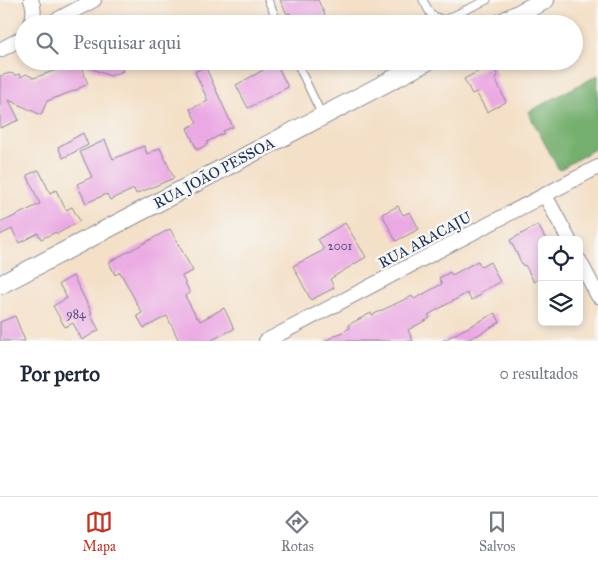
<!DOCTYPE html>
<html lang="pt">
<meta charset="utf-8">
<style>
body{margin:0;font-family:"IM FELL Great Primer",serif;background:#f6f6f7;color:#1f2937}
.controls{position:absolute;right:15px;bottom:15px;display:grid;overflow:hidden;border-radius:8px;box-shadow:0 2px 8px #0003}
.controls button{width:45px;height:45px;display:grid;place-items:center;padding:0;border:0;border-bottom:1px solid #e0e1e3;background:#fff;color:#1f2937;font:25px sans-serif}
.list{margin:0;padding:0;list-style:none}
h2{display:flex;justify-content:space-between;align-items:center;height:65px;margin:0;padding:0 20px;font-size:21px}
h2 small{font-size:16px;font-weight:400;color:#747a83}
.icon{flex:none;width:28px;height:28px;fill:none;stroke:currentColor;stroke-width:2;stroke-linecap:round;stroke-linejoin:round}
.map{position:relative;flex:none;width:598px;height:341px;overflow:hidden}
.search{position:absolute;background:#fff;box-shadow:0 2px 8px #0003;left:15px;right:15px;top:15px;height:55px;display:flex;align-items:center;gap:12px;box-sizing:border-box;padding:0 18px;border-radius:28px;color:#747a83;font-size:19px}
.sheet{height:155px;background:#fff}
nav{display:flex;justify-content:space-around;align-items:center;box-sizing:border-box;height:70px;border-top:1px solid #e0e1e3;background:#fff;font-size:14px;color:#747a83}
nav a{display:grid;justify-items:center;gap:2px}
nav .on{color:#c8321e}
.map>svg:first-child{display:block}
</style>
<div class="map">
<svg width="598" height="341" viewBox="0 0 598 341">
<rect width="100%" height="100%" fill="#f6f6f2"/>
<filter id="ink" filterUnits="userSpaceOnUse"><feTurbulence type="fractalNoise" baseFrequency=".02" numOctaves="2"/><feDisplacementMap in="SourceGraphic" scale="10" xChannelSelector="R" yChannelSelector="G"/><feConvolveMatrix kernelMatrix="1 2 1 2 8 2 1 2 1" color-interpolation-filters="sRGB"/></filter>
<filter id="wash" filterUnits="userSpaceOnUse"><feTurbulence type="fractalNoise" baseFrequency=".0096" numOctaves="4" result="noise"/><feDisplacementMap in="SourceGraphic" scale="20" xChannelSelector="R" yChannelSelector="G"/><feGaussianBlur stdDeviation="1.12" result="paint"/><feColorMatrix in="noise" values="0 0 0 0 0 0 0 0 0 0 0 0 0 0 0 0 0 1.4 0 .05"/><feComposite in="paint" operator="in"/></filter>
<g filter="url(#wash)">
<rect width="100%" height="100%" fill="#f4e0c7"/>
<polygon fill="#74af6e" stroke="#486f66" points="598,75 598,147 559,170 528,112"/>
<g id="blocks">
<g fill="#eba9e3">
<polygon points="280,0 318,0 329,24 295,24 290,13 287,14"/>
<polygon points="56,61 119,61 123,71 110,76 80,64 88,84 79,88 79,89 47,101 41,115 9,100 19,120 0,128 0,76 10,73 16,75 20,74 21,77 26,74 34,78 56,70 54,66 57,64"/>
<polygon points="276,63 288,87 248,108 236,85"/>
<polygon points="492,64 498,76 495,78 506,102 487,112 476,92 472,94 464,79"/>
<polygon points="205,66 233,127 223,131 224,133 207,142 208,144 197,150 187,128 197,123 190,109 208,101 195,72"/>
<polygon points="83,133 88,145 63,158 58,147"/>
<polygon points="105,140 113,159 144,146 147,154 160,148 174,178 136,194 134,189 110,200 107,194 86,203 77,184 92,177 80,152"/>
<polygon points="39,170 50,193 56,190 66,210 72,207 80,221 57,234 56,232 41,239 38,233 19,243 12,229 0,235 0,223 40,204 27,175"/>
<polygon points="398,206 403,215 410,212 419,229 396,241 382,214"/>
<polygon points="345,223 366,257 330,279 334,288 311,300 293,266 324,250 318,239"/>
<polygon points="538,225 546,240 542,240 542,277 534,282 525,265 523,266 510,240"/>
<polygon points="170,229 193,271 182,276 190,293 185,296 197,318 198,317 200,321 224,308 234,329 210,341 179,341 167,316 144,328 137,316 142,313 120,272 115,275 109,262"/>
<polygon points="478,261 481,267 490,262 500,282 479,293 481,295 471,300 467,293 428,315 430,318 408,330 413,341 325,341 350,328 348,325 371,313 372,315 412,296 414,299 442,284 439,278 450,272 452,275"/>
<polygon points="73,276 92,313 90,314 99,330 82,340 73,323 65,327 53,306 67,298 59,284"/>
<polygon points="495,313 500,322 478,335 464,341 442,341"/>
<polygon points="15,316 25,341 0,341 0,322"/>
</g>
</g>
</g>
<g filter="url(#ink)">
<use href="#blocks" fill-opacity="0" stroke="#888892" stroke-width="1"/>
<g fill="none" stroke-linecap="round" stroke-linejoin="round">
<defs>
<g id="service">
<polyline points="268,0 279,24"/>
<polyline points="423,0 431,15 444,20 487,0"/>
<polyline points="296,61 322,115"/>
</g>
<g id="minor">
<path d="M31,0C35,8 34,15 31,24"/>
<polyline points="49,24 94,0"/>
<polyline points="0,50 24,37"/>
<polyline points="545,195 569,240"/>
<polyline points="579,260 598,296"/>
<polyline points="266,341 598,167"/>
</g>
<g id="tertiary">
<polyline points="499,24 545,0"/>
<polyline points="0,285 428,61"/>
</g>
</defs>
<use href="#service" stroke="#888892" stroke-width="9"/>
<use href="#minor" stroke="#888892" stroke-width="16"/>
<use href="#tertiary" stroke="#888892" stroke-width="20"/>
<use href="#service" stroke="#fff" stroke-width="7"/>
<use href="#minor" stroke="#fff" stroke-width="14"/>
<use href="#tertiary" stroke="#fff" stroke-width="18"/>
</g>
</g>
<g text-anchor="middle" stroke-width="5" stroke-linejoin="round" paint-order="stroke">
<g font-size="12" fill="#4f4e7f">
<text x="340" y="250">2001</text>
<text x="76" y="318">984</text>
</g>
<g font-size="15" fill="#1b2f5e" stroke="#f6f6f2">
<text transform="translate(214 173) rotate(-28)" y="5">RUA JOÃO PESSOA</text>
<text transform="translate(425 240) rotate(-28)" y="5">RUA ARACAJU</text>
</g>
</g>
</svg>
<div class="controls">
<button><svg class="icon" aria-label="locate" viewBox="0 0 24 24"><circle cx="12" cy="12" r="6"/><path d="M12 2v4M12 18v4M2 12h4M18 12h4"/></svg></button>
<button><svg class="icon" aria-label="layers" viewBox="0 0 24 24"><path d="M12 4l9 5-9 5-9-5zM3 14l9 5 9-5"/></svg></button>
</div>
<div class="search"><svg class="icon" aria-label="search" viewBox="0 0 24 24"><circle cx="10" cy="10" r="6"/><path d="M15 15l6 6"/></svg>Pesquisar aqui</div>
</div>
<section class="sheet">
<h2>Por perto<small>0 resultados</small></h2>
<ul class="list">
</ul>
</section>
<nav>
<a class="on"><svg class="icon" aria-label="map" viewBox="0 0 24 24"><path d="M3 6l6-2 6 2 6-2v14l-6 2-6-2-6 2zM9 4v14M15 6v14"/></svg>Mapa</a>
<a><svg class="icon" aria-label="directions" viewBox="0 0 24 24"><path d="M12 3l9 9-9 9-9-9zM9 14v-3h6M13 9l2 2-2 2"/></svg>Rotas</a>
<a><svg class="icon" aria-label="saved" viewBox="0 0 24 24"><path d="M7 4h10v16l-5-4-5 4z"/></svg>Salvos</a>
</nav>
